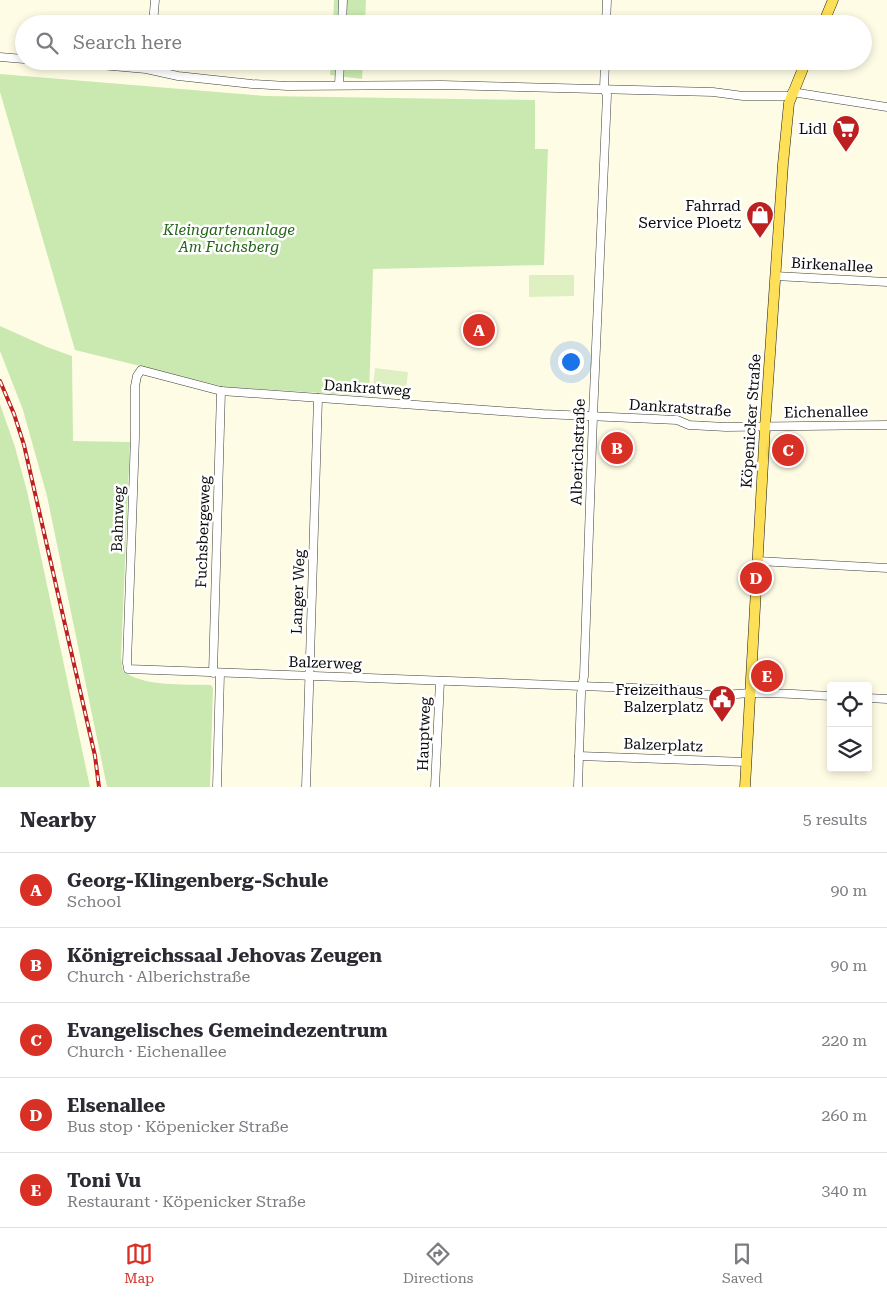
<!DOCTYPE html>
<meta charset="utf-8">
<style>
body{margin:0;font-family:"Roboto Serif",serif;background:#f7f7f7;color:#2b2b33}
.controls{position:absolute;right:15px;bottom:15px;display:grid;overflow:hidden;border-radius:5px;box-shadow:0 2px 8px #0003}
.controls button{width:45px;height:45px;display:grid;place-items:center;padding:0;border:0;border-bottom:1px solid #e1e1e2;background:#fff;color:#2b2b33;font:25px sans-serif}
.you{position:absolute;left:570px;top:361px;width:18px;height:18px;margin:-12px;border:4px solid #fff;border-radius:50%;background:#1a73e8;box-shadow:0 0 0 8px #1a73e833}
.badge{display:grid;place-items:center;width:32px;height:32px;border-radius:50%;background:#d93025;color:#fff;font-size:16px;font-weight:700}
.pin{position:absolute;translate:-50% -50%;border:2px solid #fff;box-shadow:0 1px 5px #0006}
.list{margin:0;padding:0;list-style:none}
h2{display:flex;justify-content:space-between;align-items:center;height:65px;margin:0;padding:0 20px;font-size:21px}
h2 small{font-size:16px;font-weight:400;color:#7c7c81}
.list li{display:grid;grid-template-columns:32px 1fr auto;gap:15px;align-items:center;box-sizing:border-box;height:75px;padding:0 20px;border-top:1px solid #e1e1e2}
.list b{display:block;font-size:19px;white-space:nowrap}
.list p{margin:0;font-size:16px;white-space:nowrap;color:#7c7c81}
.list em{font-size:16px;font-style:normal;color:#7c7c81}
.icon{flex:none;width:28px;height:28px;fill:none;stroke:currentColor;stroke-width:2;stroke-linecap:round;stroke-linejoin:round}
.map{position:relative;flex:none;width:887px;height:787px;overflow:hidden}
.search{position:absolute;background:#fff;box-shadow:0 2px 8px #0003;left:15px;right:15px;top:15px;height:55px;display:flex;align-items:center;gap:12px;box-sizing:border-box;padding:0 18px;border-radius:28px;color:#7c7c81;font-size:19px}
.sheet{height:440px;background:#fff}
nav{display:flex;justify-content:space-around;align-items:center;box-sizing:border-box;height:70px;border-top:1px solid #e1e1e2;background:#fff;font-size:14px;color:#7c7c81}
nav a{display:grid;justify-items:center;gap:2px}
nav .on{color:#d93025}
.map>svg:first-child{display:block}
</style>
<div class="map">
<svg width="887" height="787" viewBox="0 0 887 787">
<rect width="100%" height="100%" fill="#fffce6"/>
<g fill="#cae9b0">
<polygon points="334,0 366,0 365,24 333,24"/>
<polygon points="331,61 363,61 362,79 330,75"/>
<polygon points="0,74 265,96 535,100 535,149 548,149 544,265 373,269 369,396 225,387 75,350 0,92"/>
<path d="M0,326L47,347L72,356L73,441L130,442L121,658L123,671C144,687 184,684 211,685L213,688L210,787H107L47,496L23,410L0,351Z"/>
<polygon points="0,404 15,447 27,491 90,787 0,787"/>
</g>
<g fill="#def0c2">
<polygon points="574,275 574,296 529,297 529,275"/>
<polygon points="375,368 408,372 406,391 373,387"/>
</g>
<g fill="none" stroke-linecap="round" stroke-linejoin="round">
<defs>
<g id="minor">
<polyline points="153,24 155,0"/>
<polyline points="342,24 343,0"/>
<polyline points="606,24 607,0"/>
<polyline points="0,57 24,59"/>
<polyline points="55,61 146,69 178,76 252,84 287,86 442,85 713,92 743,96 791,96"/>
<polyline points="339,85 340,61"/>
<polyline points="792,92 887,107"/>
<polyline points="775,276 887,282"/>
<polyline points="757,561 887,568"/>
<polyline points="213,673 221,391"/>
<path d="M831,696C807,695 784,693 760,693C739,692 707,700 687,690L128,669L127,663L135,437V386L137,376L141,370L221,391L543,414L677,420L689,425L726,427L887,425"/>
<polyline points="868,698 887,699"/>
<polyline points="579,756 746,762"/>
<polyline points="217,787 220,674"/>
<polyline points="306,787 318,398"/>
<polyline points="435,787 440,681"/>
<polyline points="578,787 581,694 584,676 593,416 607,95 604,89 605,61"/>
</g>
<g id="major">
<polyline points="823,24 833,0"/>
<polyline points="745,787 765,427 783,164 789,103 806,61"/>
</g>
</defs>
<use href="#minor" stroke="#3d3d3d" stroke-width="9"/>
<use href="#major" stroke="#1b1b1b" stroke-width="11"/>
<use href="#minor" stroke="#fff" stroke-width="8"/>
<use href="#major" stroke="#fddf58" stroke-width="10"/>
<defs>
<polyline id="rail" points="0,381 14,414 24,445 95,756 99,787"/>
</defs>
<use href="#rail" stroke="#bc211f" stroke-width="4"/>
<use href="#rail" stroke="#fff" stroke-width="2" stroke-dasharray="5.5" stroke-linecap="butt"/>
</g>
<defs>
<symbol id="supermarket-pin" viewBox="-11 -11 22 30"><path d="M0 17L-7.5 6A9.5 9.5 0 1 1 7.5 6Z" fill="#bc211f" stroke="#fff"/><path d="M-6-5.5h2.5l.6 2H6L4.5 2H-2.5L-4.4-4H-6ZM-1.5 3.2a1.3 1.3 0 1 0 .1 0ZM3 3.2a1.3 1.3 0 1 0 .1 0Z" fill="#fff"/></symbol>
<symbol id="shop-pin" viewBox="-11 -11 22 30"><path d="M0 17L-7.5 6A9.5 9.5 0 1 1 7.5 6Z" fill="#bc211f" stroke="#fff"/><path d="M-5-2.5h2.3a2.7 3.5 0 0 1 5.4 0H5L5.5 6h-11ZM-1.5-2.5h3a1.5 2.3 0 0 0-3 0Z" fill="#fff"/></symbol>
<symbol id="civic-pin" viewBox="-11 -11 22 30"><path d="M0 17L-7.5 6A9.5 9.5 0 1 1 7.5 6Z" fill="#bc211f" stroke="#fff"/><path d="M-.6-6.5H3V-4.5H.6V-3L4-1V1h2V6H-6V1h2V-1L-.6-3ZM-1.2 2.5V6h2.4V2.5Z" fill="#fff"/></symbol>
</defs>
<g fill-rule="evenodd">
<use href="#supermarket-pin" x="830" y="113" width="32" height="43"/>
<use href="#shop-pin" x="744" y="199" width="32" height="43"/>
<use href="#civic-pin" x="706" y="683" width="32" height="43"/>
</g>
<g text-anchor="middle" stroke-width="5" stroke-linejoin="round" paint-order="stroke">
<g font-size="15" fill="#0a0a0a" stroke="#fff" text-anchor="end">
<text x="827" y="134">Lidl</text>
<text x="741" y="211">Fahrrad<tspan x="741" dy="17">Service Ploetz</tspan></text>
<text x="703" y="695">Freizeithaus<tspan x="703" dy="17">Balzerplatz</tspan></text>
</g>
<g font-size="15" font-style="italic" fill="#24621a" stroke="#fff">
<text x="229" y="235">Kleingartenanlage<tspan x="229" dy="17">Am Fuchsberg</tspan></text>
</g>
<g font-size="15" fill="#0a0a0a" stroke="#fff">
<text transform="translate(832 265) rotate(3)" y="5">Birkenallee</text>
<text transform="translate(367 388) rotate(4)" y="5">Dankratweg</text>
<text transform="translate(680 408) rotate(4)" y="5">Dankratstraße</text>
<text transform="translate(826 412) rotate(-1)" y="5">Eichenallee</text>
<text transform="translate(751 421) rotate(-86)" y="5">Köpenicker Straße</text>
<text transform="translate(578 452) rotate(-88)" y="5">Alberichstraße</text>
<text transform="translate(118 519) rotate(-88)" y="5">Bahnweg</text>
<text transform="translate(203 532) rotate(-88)" y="5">Fuchsbergeweg</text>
<text transform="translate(298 592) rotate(-88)" y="5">Langer Weg</text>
<text transform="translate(325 663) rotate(2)" y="5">Balzerweg</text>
<text transform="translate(424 734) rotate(-88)" y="5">Hauptweg</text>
<text transform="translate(663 745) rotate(2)" y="5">Balzerplatz</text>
</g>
</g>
</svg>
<div class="controls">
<button><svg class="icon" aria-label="locate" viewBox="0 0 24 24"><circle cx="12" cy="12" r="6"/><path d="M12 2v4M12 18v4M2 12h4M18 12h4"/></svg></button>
<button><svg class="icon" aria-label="layers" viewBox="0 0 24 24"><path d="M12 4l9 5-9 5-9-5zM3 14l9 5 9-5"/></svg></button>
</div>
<div class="you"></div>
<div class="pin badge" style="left:479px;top:330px">A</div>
<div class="pin badge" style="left:617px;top:448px">B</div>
<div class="pin badge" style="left:788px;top:450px">C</div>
<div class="pin badge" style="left:756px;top:578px">D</div>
<div class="pin badge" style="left:767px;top:676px">E</div>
<div class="search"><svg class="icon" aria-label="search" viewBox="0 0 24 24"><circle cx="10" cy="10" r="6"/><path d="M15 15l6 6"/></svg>Search here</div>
</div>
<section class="sheet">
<h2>Nearby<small>5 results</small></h2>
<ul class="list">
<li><span class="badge">A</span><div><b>Georg-Klingenberg-Schule</b><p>School</p></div><em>90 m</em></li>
<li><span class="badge">B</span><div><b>Königreichssaal Jehovas Zeugen</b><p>Church · Alberichstraße</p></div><em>90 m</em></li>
<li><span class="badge">C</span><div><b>Evangelisches Gemeindezentrum</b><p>Church · Eichenallee</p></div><em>220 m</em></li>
<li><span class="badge">D</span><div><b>Elsenallee</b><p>Bus stop · Köpenicker Straße</p></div><em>260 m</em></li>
<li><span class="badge">E</span><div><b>Toni Vu</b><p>Restaurant · Köpenicker Straße</p></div><em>340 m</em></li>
</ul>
</section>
<nav>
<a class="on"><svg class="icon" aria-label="map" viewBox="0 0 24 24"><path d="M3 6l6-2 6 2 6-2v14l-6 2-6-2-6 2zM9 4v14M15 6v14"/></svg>Map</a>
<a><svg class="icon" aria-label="directions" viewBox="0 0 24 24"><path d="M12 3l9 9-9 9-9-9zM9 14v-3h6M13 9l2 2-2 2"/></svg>Directions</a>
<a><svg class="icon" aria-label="saved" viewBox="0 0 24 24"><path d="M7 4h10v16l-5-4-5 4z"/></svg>Saved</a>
</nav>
